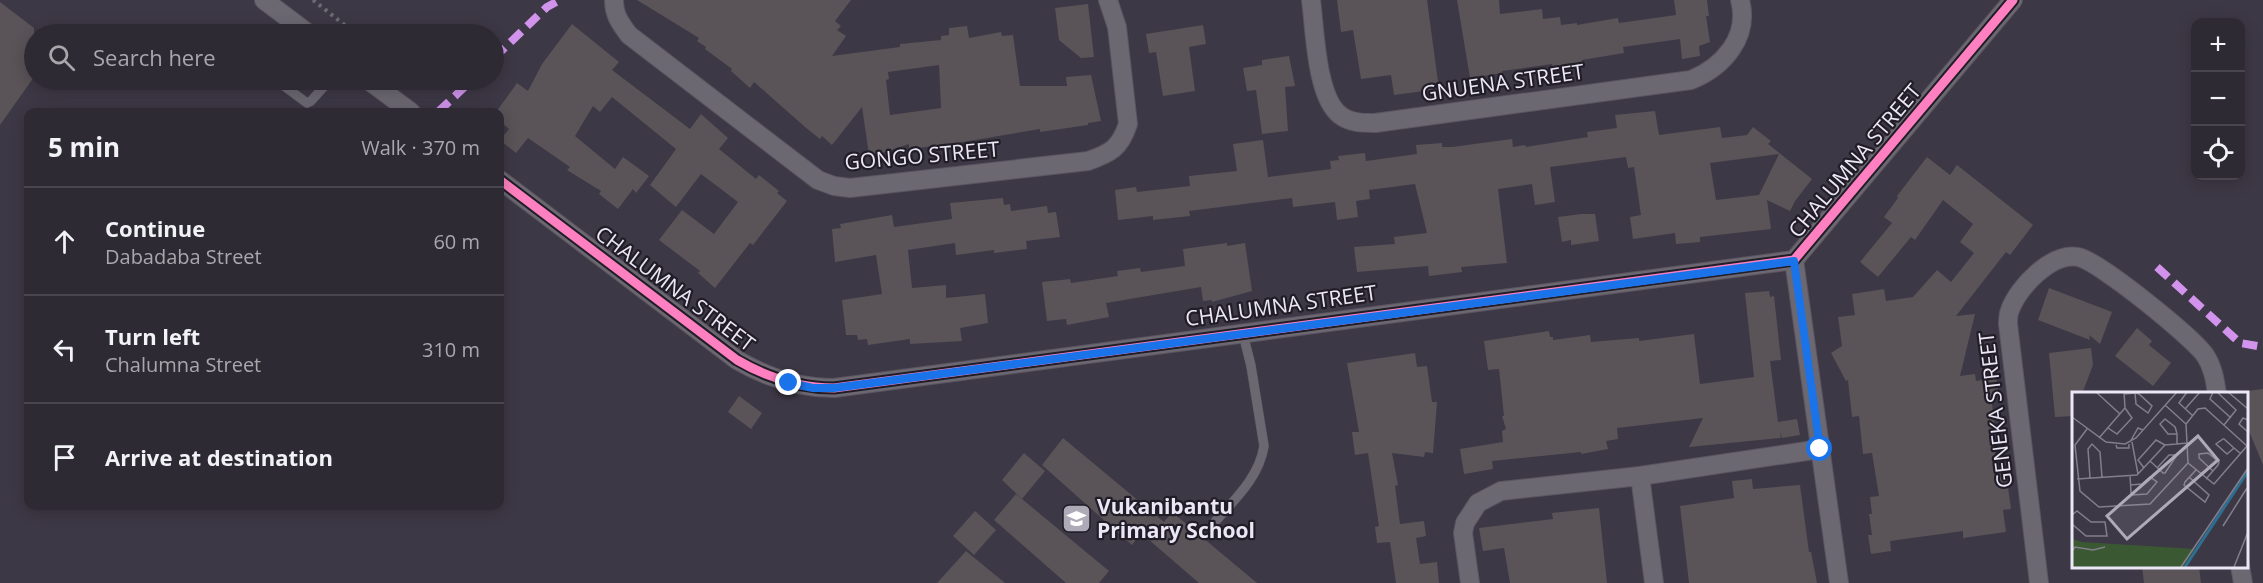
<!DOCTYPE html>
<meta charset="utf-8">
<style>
body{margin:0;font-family:"Open Sans",sans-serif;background:#3a3640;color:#f1f3f6}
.controls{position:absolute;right:18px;top:18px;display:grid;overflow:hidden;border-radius:12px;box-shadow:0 3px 15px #0003}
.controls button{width:54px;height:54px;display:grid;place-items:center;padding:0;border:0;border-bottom:2px solid #49464f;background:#2e2a34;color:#f1f3f6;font:30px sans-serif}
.stop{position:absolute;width:18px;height:18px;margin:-14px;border:4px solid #1a73e8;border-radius:50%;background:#fff}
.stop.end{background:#1a73e8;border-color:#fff;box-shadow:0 2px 6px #0008}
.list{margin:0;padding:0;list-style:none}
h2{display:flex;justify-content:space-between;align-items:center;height:78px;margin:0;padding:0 24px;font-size:26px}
h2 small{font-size:20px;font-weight:400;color:#a7a7ac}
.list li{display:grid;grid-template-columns:39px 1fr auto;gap:18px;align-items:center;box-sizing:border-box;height:108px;padding:0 24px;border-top:2px solid #49464f}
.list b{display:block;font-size:22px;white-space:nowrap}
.list p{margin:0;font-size:20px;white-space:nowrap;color:#a7a7ac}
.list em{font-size:20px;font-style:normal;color:#a7a7ac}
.icon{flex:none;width:33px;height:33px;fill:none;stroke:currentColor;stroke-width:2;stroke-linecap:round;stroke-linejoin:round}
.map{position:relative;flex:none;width:2263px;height:583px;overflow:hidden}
.search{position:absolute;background:#2e2a34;box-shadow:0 3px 15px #0003;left:24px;top:24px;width:480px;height:66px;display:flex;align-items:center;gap:15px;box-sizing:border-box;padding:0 21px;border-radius:33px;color:#a7a7ac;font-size:22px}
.panel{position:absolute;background:#2e2a34;box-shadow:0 3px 15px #0003;left:24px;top:108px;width:480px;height:402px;border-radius:12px}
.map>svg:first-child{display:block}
</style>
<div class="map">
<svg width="2263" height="583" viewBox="0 0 2263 583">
<rect width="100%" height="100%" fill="#3d3845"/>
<g fill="#5a5358" fill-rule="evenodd">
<path d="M637,0H851L835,21L841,26L837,30L846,36L832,56L900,47V44L941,40V36L949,35V28L967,26L969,38L1001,32L1002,36L1013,35L1020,86H1067L1066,77L1091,75L1101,121L1088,123V125L1040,132V129L951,144L909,149V144L882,153L869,155L862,107L832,145L822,136L820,139L805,127L754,82L750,88L731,71L732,69L705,49L706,47L697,41L699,38ZM939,65L941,108L890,115L886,80L889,79L888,72Z"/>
<polygon points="1337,0 1427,0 1439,89 1394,95 1391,75 1361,79 1353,30 1341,32"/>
<polygon points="1457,0 1499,0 1500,14 1542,9 1543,19 1560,17 1561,25 1577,23 1577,25 1618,18 1619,23 1676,15 1674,0 1707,0 1709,16 1706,16 1710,42 1699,46 1700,56 1682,59 1680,39 1623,47 1624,53 1582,60 1583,64 1575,65 1575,69 1553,72 1552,64 1502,71 1502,73 1470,78"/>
<polygon points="0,2 34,28 34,77 0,125"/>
<polygon points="1088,4 1094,57 1081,58 1059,40 1055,8"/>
<polygon points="572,24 619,62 612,70 690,129 701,114 728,138 719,149 756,179 759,175 779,191 777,193 787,201 753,245 750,243 715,288 698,273 700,271 659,240 682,210 714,234 738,202 701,174 676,207 650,185 676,149 612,97 600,112 593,106 575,136 615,169 623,157 649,176 636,193 633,189 618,209 599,194 601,191 567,170 570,167 528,138 516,153 500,140 509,129 500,121 500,112 496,112 517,83 528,91 542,64"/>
<polygon points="1203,25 1206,44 1189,47 1195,91 1163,96 1156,52 1149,53 1146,34"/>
<polygon points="1289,56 1295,86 1285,87 1288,131 1262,134 1256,90 1247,91 1243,68 1262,65 1262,60"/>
<path d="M1655,111L1659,135L1720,127L1722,138L1747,135L1753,127L1771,141L1768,144L1812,179L1795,201L1790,211L1767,200L1771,229L1700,237V242L1676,244L1675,233L1633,239L1630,217L1641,215L1634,167L1628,168L1626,157L1550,167L1555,202L1535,205L1532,184L1498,189L1507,263L1461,267L1462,272L1429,276L1428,266L1357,272L1354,247L1395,244L1394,237L1427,233L1415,184L1369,190L1370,199L1356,201L1358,217L1337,220L1335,202L1293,207L1292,198L1189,211L1190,216L1153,220V216L1118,220L1115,190L1136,187L1137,192L1190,186L1189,176L1237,171L1233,144L1263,140L1268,177L1331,169L1330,161L1339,160L1338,156L1365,153L1366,161L1417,154L1416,145L1442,143V147H1452L1512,139L1513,147L1525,145L1526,147L1588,137L1587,132L1617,128L1615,115ZM1779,154L1759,195L1716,200L1710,163Z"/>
<polygon points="1927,157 1950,175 1957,165 2033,225 2010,255 2006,252 1956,316 1975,314 1960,376 1975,374 1976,381 1996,378 1999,395 1991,396 1997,443 1993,464 2009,468 2007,480 2011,509 2003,510 2006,532 1963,538 1963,531 1890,541 1891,551 1871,554 1868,535 1872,535 1869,514 1872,514 1870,497 1879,496 1872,453 1863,454 1859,416 1852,417 1848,380 1846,381 1831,353 1842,346 1838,317 1855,315 1852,294 1884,289 1886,301 1913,297 1937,270 1951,282 1974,253 1960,242 1973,224 1943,200 1915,240 1911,237 1878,277 1860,262 1892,223 1884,217 1898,198 1897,196"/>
<polygon points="1003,198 1004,205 1010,204 1011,211 1047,206 1048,213 1056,212 1060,237 1026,241 1027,249 994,253 994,250 956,255 955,243 908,250 912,288 946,285 946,298 985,294 988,323 960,328 962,341 910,344 910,339 868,345 867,339 858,340 857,335 846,335 842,300 882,294 876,255 835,262 832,229 841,228 840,224 892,215 894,227 952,219 950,203"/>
<polygon points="1581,214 1595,214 1599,241 1571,245 1571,240 1562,242 1558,217"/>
<polygon points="1227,243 1227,246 1245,243 1252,291 1212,302 1212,300 1203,301 1201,287 1106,303 1109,317 1067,325 1066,319 1047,321 1042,282 1070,279 1071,283 1118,276 1117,271 1140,268 1141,272 1185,266 1183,249"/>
<polygon points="2049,288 2112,312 2100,344 2089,335 2090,340 2038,320"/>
<polygon points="1769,291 1770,297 1774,296 1781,360 1770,361 1778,422 1797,419 1800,435 1782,438 1780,432 1781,438 1689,447 1703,418 1617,428 1618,439 1606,441 1608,449 1581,454 1581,452 1492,461 1493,469 1464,474 1460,449 1503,442 1502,431 1506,429 1502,416 1504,416 1499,369 1488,370 1484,341 1549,331 1550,337 1553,337 1553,340 1590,335 1591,342 1639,338 1639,341 1694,334 1700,384 1754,377 1745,293"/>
<polygon points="2137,328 2152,341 2149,345 2171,363 2153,386 2115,356"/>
<polygon points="2091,348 2093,365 2082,394 2074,394 2074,416 2055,417 2049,353"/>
<polygon points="1415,353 1417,367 1427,366 1432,402 1437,402 1433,453 1425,452 1424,457 1392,453 1398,485 1395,486 1400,524 1424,521 1426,536 1416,538 1420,564 1437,562 1439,583 1396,583 1390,542 1377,543 1375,527 1379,526 1368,453 1355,455 1352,432 1359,432 1347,363"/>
<polygon points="2263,389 2263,465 2247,426 2247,391"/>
<polygon points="739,396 762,413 751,429 728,412"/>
<polygon points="1063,438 1164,522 1172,512 1257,583 1199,583 1141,533 1132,545 1042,465"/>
<polygon points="1024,453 1045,471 1022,499 1002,480"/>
<polygon points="1752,479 1753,489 1800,485 1809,552 1811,552 1817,583 1689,583 1680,506 1734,498 1732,481"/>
<polygon points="1016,494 1109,571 1099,583 1066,583 994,520"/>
<polygon points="1599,508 1607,583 1510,583 1504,548 1483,551 1479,528 1553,519 1552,513"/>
<polygon points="975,511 996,530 974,555 953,536"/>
<polygon points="966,551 1005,583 937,583"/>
<polygon points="2142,567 2199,567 2201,583 2144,583"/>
</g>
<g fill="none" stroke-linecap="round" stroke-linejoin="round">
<defs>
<g id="lane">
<polyline points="276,80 307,103 311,101 330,80"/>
<path d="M1214,523C1234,500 1259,478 1264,446L1251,366L1243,334"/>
</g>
<g id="street">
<polyline points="264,0 309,34"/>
<path d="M614,0C614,15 620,23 629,35L818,180L834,186L850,188L1088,161C1111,153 1120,148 1128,124L1117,27L1108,0"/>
<path d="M1311,0C1315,29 1316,97 1340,115C1350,123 1363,123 1375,123L1691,80C1723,67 1750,37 1740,0"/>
<polyline points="368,80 411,112"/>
<path d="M500,180L737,360C768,378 799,388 834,388L1794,260L2013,0"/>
<polyline points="1794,260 1839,583"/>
<polyline points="1640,476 1654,583"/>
<polyline points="2240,566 2243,583"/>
<polyline points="1470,583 1463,533 1465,523 1478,503 1501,491 1640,476 1820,449"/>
<path d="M2039,583L2008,324C2008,320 2008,314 2010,310C2018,287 2052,252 2078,257C2099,261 2191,336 2205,355C2213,367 2215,380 2217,394"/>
</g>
</defs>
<use href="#lane" stroke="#59545f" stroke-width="10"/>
<use href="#street" stroke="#59545f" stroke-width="20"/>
<polyline stroke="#6e6b74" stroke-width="4" stroke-dasharray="3 4.5" stroke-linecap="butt" points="313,0 356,34"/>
<use href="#lane" stroke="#6c6872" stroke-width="9"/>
<use href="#street" stroke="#6c6872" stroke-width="18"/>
<g stroke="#d193ec" stroke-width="8" stroke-dasharray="15 8" stroke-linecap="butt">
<polyline points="494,58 547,7 560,0"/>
<polyline points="438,112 472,80"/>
<polyline points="2157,267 2240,343 2263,347"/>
</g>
<defs>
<path id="cycleway" d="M500,180L737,360C768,378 799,388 834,388L1794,260L2013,0"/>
</defs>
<use href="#cycleway" stroke="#211d27" stroke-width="13"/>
<use href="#cycleway" stroke="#ff80c0" stroke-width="9"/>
</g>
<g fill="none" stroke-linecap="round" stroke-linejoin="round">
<polyline stroke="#1a73e8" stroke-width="8" points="789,383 813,388 834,388 1794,261 1820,449"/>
</g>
<defs>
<symbol id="school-square" viewBox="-11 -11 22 22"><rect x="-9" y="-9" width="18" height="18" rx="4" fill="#afaab8" stroke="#211d27"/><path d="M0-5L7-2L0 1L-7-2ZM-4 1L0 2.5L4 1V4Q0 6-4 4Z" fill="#fff"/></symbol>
</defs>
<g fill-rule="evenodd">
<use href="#school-square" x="1060" y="502" width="33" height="33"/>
</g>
<g text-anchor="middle" stroke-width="4.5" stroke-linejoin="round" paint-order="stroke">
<g font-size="21" fill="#ece7f6" stroke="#211d27">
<text transform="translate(1503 83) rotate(-8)" y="7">GNUENA STREET</text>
<text transform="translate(922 156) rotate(-5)" y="7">GONGO STREET</text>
<text transform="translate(1855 161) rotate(-50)" y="7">CHALUMNA STREET</text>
<text transform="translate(675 289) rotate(37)" y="7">CHALUMNA STREET</text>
<text transform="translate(1281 306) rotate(-8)" y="7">CHALUMNA STREET</text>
<text transform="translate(1996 410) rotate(-97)" y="7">GENEKA STREET</text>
</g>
<g font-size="21" font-weight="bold" fill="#ece7f6" stroke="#211d27" text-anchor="start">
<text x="1097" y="514">Vukanibantu<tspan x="1097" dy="24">Primary School</tspan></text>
</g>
</g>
<g transform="translate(2072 392)">
<rect width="176" height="176" fill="#3d3845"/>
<path d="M0,147L10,150L123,157L111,175H0Z" fill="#3a5933"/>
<path fill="none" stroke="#2d6f92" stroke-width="3" d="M113,175L176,79"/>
<path fill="none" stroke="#837e8c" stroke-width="1.5" d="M24,0L48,22M115,0L107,11L121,24M141,0L138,7L159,26M145,0L164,18L152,33M156,0L176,17M53,2L63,1H64L67,2L80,14L76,21L64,12L63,1M113,17L128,0M0,25L34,50L53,52L64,46L105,0M176,28L171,26L167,32L176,40M114,32L126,17L133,16L175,54L142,92L116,71M36,36L45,42L60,26L53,16M15,37L3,53L8,99L27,115L78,112L116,71L114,32L93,13M105,42H96L88,32L93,27L103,35L104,38L105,42V52M27,46L53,16L52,0M58,50L66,36L71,38M60,50L66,82M44,53L45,56H57V52M162,56L155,62L144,52L151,47H152L162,56L169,62M78,69L90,80L91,81H93L105,63H97L85,76M72,76L66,68L84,48L93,53M58,83L59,100L60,103L75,102L85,90L78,85L70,92L58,93M117,85L137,103L133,110L112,93L113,90L124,78M18,86L16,57L20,52L28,60L30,85M5,87L65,83L93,53L116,51M134,87L146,73L147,70L136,61L127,62V66L141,79M0,123L5,119L19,130H33L35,144H14L0,132M151,134L175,96M0,159L3,155L21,158L33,155M109,175L176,76M162,175L176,140"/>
<path fill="#afaab8" fill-opacity="0.15" stroke="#afaab8" stroke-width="3" d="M126,44L146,68L55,147L35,124Z"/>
<rect width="176" height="176" fill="none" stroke="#ece7f6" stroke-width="3"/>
</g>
</svg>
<div class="controls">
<button>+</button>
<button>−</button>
<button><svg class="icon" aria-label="locate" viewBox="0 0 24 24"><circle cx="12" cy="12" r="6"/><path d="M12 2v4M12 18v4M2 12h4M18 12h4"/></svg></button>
</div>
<div class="stop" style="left:1820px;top:449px"></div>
<div class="stop end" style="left:789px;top:383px"></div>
<div class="search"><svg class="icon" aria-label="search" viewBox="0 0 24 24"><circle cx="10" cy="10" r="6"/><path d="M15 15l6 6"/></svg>Search here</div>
<section class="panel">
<h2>5 min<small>Walk · 370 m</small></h2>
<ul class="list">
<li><svg class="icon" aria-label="ahead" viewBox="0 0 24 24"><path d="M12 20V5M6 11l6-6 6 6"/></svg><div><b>Continue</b><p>Dabadaba Street</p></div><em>60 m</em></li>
<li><svg class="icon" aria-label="left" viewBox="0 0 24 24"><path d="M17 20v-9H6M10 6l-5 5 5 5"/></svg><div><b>Turn left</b><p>Chalumna Street</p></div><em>310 m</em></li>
<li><svg class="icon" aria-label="arrive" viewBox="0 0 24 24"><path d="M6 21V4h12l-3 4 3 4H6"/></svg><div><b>Arrive at destination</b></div></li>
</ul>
</section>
</div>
